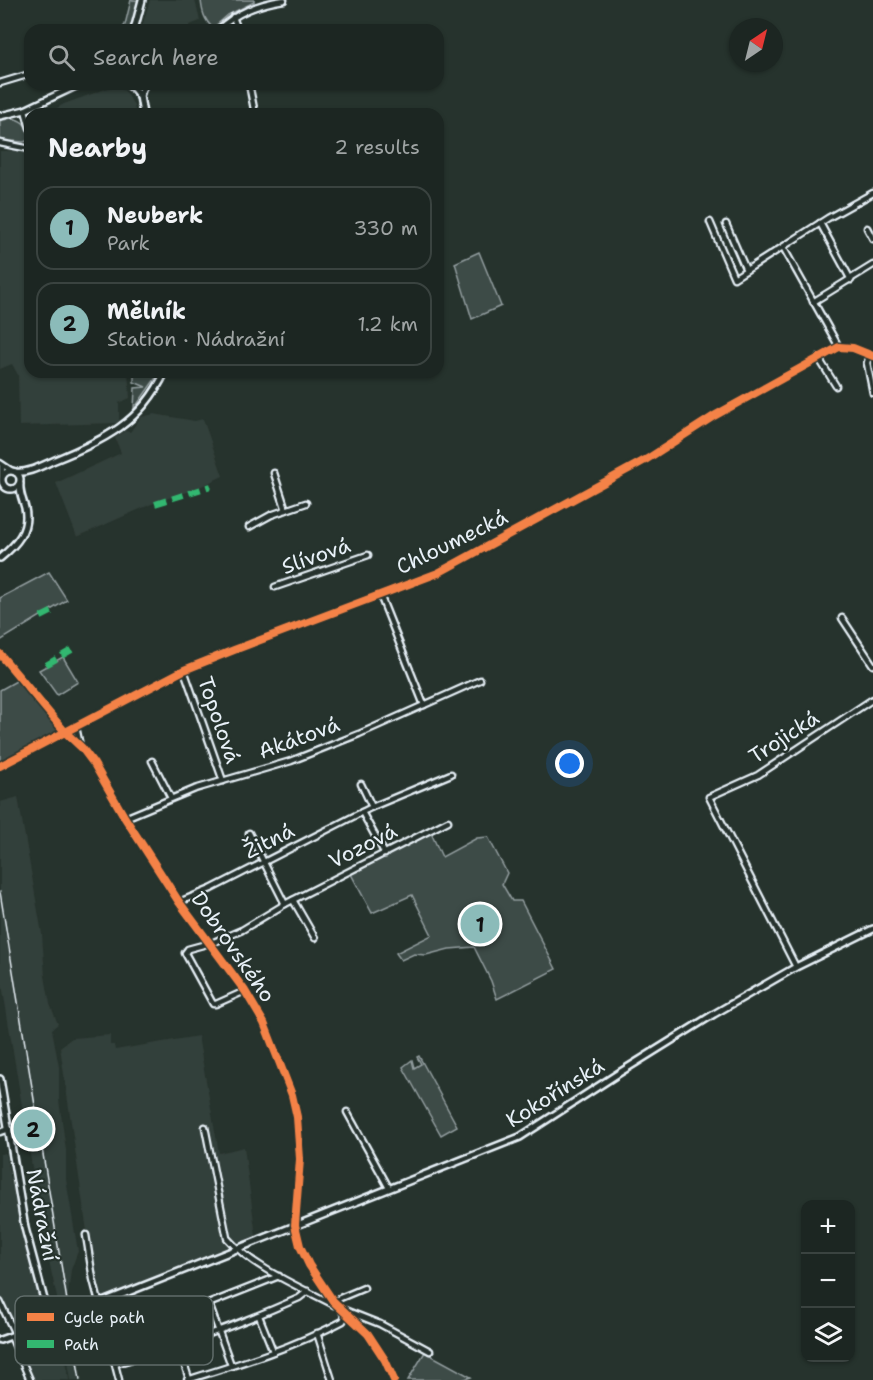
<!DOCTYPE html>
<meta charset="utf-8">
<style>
body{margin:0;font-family:"Shantell Sans",sans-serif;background:#252e2a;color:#f1f3f6}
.controls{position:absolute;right:18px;bottom:18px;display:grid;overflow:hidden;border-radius:12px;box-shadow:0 2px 4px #0004}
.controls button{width:54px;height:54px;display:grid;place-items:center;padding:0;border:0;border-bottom:2px solid #3a4340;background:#1c2622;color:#f1f3f6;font:30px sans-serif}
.compass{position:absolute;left:729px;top:18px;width:54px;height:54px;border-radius:50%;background:#1c2622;box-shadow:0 2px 4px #0004;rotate:35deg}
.you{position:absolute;left:570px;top:764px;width:21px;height:21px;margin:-15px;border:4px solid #fff;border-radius:50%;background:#1a73e8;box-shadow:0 0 0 9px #1a73e833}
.badge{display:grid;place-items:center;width:39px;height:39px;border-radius:50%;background:#8bbbb9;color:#111;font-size:20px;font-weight:700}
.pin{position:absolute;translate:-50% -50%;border:3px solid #fff;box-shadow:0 2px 6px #0006}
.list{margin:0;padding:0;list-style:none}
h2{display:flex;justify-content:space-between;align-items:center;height:78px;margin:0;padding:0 24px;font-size:26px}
h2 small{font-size:20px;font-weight:400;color:#a0a5a5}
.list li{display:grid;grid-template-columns:39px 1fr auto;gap:18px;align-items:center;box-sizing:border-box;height:84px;margin:0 12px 12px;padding:0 12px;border:2px solid #3a4340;border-radius:18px}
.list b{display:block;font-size:22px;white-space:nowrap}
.list p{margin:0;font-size:20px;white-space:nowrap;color:#a0a5a5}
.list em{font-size:20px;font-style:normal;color:#a0a5a5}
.icon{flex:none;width:33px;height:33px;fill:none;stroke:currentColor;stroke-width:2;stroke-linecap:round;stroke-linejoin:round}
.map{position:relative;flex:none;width:873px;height:1380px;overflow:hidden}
.search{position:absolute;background:#1c2622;box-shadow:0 2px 4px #0004;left:24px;top:24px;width:420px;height:66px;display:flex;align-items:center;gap:15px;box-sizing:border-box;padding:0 21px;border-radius:18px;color:#a0a5a5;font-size:22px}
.panel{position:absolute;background:#1c2622;box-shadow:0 2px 4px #0004;left:24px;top:108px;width:420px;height:270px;border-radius:18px}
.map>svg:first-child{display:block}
</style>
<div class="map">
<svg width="873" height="1380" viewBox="0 0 873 1380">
<rect width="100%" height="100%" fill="#26332d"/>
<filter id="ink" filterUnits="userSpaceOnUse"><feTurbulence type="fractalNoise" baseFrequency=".0167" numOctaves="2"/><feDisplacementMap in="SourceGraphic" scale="12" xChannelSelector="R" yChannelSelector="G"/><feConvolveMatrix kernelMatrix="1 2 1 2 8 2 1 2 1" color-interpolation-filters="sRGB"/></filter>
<g filter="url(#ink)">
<g fill="#333f3a">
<polygon points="150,0 195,0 200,21 190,25 188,30 141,30"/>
<polygon points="114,86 121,88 127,93 134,106 136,114 46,114 64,104"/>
<polygon points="30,150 30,372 128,372 130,398 119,403 119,421 117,423 19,426 18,375 12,364 0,369 0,151"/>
<polygon points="154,414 195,421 203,419 223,476 191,491 156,502 77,537 56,483 121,453 115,438 125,431 130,432 141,417"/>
<polygon points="18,797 42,934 45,976 50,1004 58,1024 52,1029 59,1067 59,1100 66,1150 66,1179 78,1251 71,1270 68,1295 82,1380 71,1380 61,1316 43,1234 0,972 0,802"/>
<polygon points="110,1035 110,1045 114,1045 115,1050 198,1036 219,1153 244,1147 256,1236 97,1300 60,1047 72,1038"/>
<polygon points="5,1153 26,1242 47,1324 60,1321 69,1380 32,1380 15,1340 4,1306 0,1300 0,1154"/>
</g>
<g fill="#3e4b47" stroke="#939ea0" stroke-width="1.5">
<polygon points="131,0 138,0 131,30 121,30 125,25"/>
<path d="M201,0H254V2L228,15L213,28C204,20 202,11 201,0Z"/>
<path d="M11,118C23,120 25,124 30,134L27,141L23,142L0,140V121Z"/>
<polygon points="479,252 501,306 472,319 455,263"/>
<polygon points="134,372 160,372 134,409 135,388 146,387 134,382"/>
<polygon points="49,572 67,600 0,641 0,598"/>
<polygon points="63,657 78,682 57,695 39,670"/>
<polygon points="18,680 38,702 60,732 0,762 0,690"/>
<polygon points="431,833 442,857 477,838 488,837 507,873 502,884 512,901 521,901 556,969 497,999 491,981 474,947 449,949 426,955 414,954 401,960 396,953 432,935 412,895 372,913 351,874"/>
<polygon points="419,1056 457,1126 441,1135 404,1069 403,1067 412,1060 414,1068 421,1064 417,1057"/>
<polygon points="425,1352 471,1377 462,1380 408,1380"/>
</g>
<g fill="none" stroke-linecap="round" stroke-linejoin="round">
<defs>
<g id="minor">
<polyline points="233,17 238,30"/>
<path d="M218,30C237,12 258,4 284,0"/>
<polyline points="0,83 30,74"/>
<polyline points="249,84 255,114"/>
<polyline points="25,110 30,128"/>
<polyline points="0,143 30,149"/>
<polyline points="710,222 734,278 828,218 873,193"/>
<polyline points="820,223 851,280"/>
<polyline points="726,224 746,270"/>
<polyline points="867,228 873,239"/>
<polyline points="783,247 839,347"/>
<polyline points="813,302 873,265"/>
<polyline points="869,355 867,363 873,393"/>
<polyline points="818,357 836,386"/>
<polyline points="0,463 12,471"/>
<polyline points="2,466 2,477"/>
<polyline points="274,473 286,510"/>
<polyline points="249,527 271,515 306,503"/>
<polyline points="275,587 368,555"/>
<polyline points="380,595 424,705"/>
<polyline points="842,618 873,665"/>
<polyline points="0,654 66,733 82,748 94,764 125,818 179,902 245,991 264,1023 292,1095 297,1117 300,1159 295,1225 300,1246 309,1265 333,1301 368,1334 385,1360 394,1380"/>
<polyline points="184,670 223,781"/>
<polyline points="76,727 80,746"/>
<polyline points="152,761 171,798"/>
<polyline points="0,766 184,670 234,650 438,573 647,459 714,416 839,347 853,348 873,356"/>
<polyline points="372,807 451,774"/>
<polyline points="362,812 385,854"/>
<polyline points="125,818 195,789 291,761 359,734 480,680"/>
<polyline points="249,833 285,904"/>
<polyline points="293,900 315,938"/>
<polyline points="179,902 211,889 372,807 361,784"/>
<polyline points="796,967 709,797 758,775 873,699"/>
<polyline points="245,991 216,1004 213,1004 185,953 188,949 214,942 242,930 285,904 448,821"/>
<polyline points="347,1112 389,1188"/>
<path d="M205,1127L227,1238C253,1268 300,1287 334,1305"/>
<polyline points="0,1132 9,1129"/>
<polyline points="86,1235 93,1279 119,1380"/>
<polyline points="333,1301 364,1288"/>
<polyline points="0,1302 15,1334"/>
<polyline points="209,1304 231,1365"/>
<polyline points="342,1309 380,1324 430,1351"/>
<polyline points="259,1316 273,1351"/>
<polyline points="170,1319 189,1379"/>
<polyline points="317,1333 332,1380"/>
<polyline points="11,1336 30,1380"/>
<polyline points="108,1338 170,1319 279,1276"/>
<path d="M115,1364C180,1346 238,1325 299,1298L308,1291"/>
<path d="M187,1380C239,1364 295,1347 343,1321L345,1317L342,1311"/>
</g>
<g id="major">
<polyline points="134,30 142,0"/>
<polyline points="127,84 134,89 140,97"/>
<polyline points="143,114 140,96 144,84"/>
<polyline points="0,116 25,110 80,84"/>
<circle cx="11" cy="480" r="9"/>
<path d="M15,472C28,474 43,465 55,460C104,440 141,423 165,372"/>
<path d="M0,558C16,545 30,530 25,508C23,500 19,493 20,484"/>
<polyline points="0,1079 25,1228 50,1322"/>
<polyline points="0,1340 75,1313 520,1137 619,1073 714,1014 796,967 873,929"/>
</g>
</defs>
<use href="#minor" stroke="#e8f1f8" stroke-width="9"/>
<use href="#major" stroke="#e8f1f8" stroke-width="10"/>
<use href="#minor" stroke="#26332d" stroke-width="4.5"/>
<use href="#major" stroke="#26332d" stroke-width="5"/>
<polyline stroke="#e8f1f8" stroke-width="1.5" points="0,892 80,1380"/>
<g stroke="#33b770" stroke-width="6" stroke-dasharray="12 6" stroke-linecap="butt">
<polyline points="155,504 211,486"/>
<polyline points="41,617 57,609"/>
<polyline points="46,665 75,648"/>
</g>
<defs>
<g id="cycleway">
<polyline points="0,654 66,733 82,748 94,764 125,818 179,902 245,991 264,1023 292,1095 297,1117 300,1159 295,1225 300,1246 309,1265 333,1301 368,1334 385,1360 394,1380"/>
<polyline points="0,766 184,670 234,650 438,573 647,459 714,416 839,347 853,348 873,356"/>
</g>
</defs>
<use href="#cycleway" stroke="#26332d" stroke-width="11"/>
<use href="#cycleway" stroke="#f48246" stroke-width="8"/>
</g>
</g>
<g text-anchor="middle" stroke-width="4.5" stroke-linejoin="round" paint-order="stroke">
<g font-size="21" fill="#e8f1f8" stroke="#26332d">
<text transform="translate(452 542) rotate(-26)" y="7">Chloumecká</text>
<text transform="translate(316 556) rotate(-19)" y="7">Slívová</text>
<text transform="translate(219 720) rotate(71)" y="7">Topolová</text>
<text transform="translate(784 737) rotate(-33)" y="7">Trojická</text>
<text transform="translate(299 738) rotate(-20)" y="7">Akátová</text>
<text transform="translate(269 841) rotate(-27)" y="7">Žitná</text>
<text transform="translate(363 846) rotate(-27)" y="7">Vozová</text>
<text transform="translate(233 947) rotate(55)" y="7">Dobrovského</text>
<text transform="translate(555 1093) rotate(-32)" y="7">Kokořínská</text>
<text transform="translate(42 1215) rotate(79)" y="7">Nádražní</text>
</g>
</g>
<rect x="15" y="1296" width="198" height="69" rx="9" fill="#26332d" stroke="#606c6a" stroke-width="1.5"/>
<rect x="27" y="1313" width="27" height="8" fill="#f48246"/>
<rect x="27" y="1340" width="27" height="8" fill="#33b770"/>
<g font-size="16" fill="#e8f1f8">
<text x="64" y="1323">Cycle path</text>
<text x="64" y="1350">Path</text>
</g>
</svg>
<div class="controls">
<button>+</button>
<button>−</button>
<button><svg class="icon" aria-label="layers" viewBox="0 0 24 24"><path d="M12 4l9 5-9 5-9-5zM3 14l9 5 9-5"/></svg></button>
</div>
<svg class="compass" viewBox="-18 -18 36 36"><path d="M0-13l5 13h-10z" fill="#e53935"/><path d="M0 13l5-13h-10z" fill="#a0a5a5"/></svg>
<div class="you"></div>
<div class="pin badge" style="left:480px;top:924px">1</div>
<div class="pin badge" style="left:33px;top:1129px">2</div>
<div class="search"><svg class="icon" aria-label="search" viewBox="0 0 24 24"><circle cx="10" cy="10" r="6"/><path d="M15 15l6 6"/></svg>Search here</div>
<section class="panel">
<h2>Nearby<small>2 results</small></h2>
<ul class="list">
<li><span class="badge">1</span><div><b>Neuberk</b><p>Park</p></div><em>330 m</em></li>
<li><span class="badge">2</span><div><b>Mělník</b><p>Station · Nádražní</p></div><em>1.2 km</em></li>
</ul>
</section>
</div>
